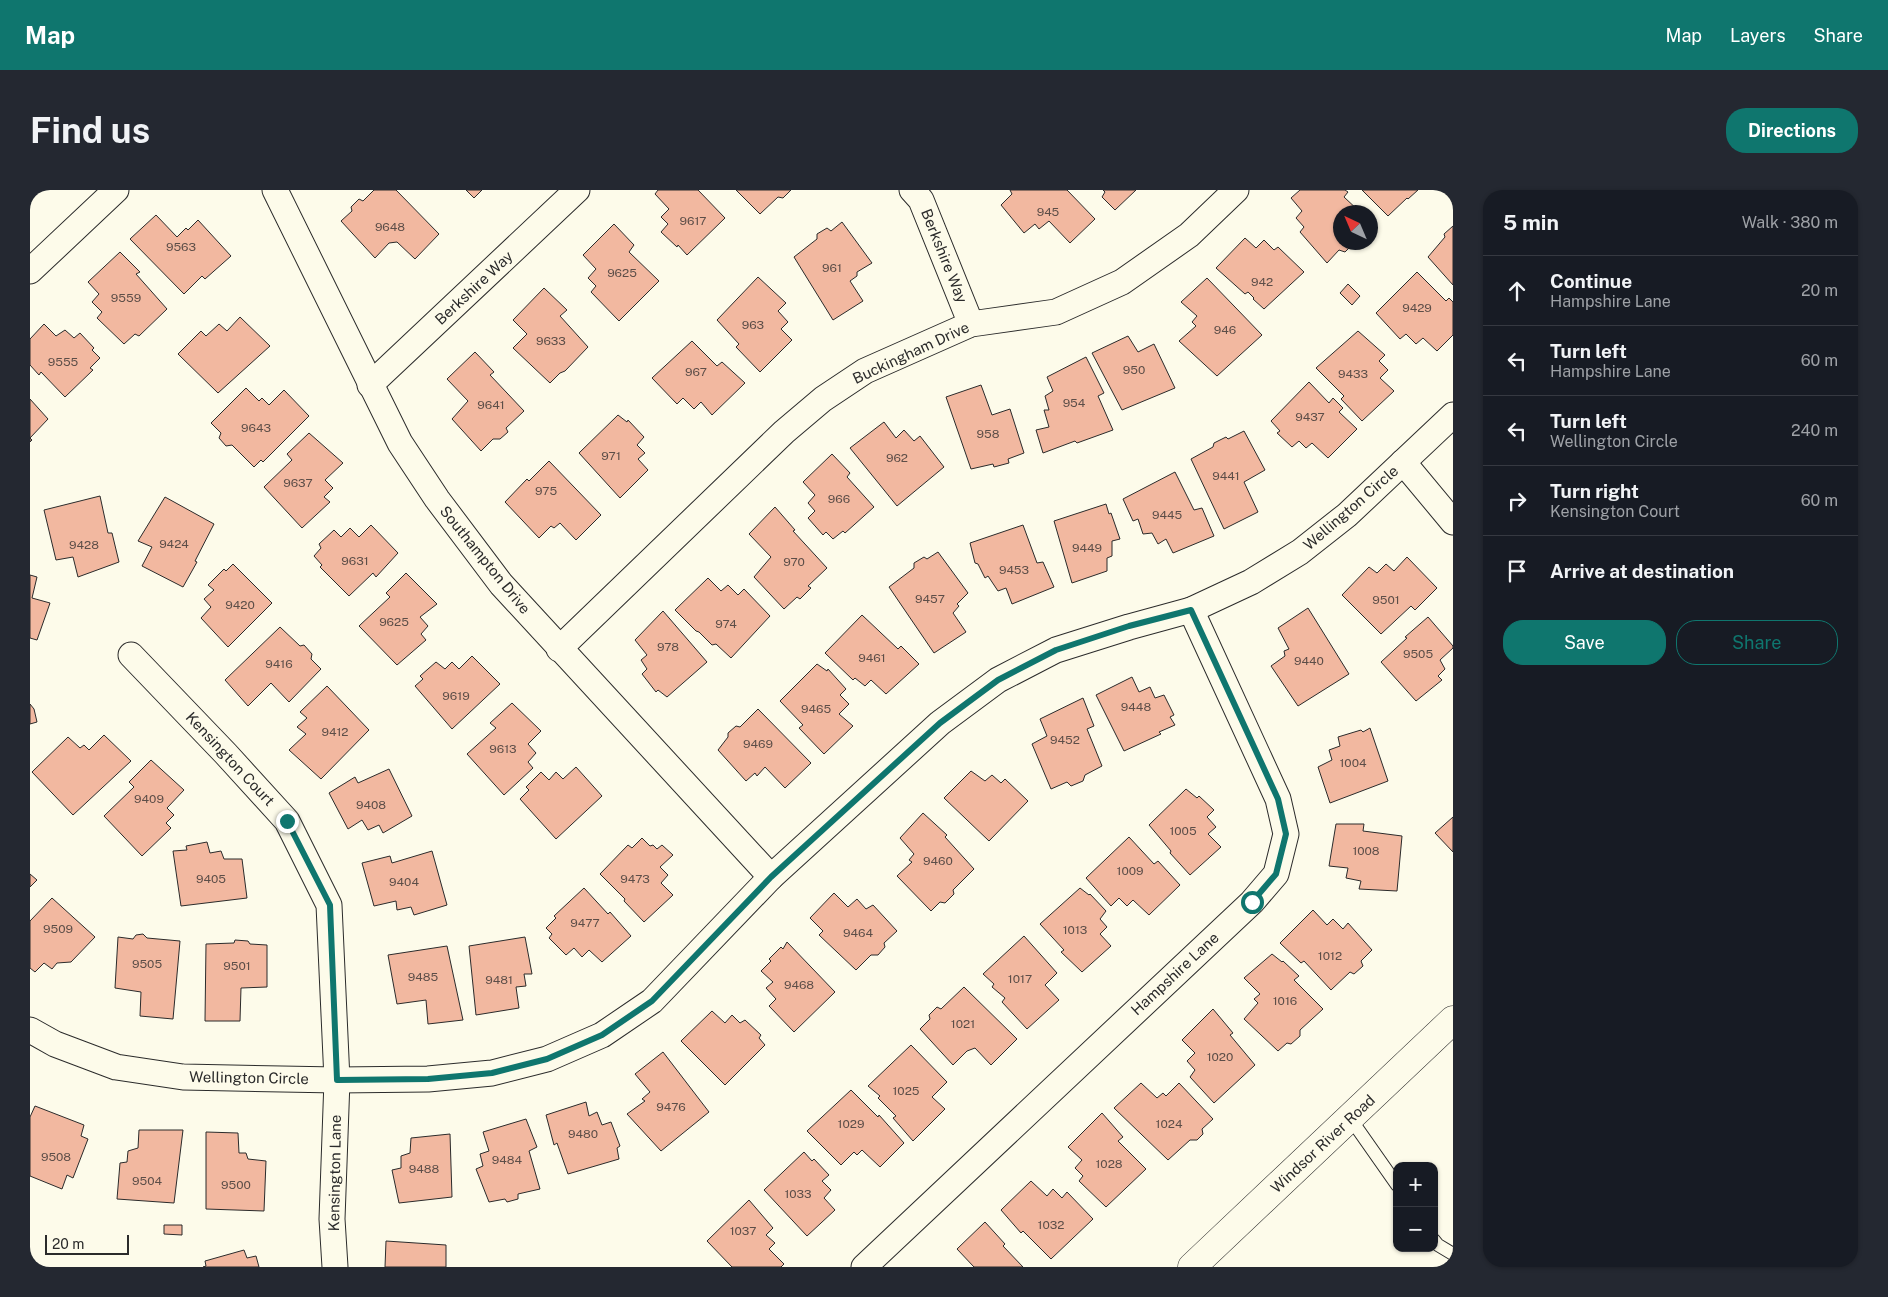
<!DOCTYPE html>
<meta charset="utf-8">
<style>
body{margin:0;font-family:"Public Sans",sans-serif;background:#242831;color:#f1f3f6}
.controls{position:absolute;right:15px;bottom:15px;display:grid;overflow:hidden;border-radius:10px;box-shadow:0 1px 4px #0004}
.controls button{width:45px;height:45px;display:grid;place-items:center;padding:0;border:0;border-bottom:1px solid #363941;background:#171b24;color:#f1f3f6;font:25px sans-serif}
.compass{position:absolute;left:1303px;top:15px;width:45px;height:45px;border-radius:50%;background:#171b24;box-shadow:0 1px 4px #0004;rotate:316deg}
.scale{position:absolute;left:15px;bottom:12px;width:84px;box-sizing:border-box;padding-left:5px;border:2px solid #2b2b2b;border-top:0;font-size:14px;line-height:18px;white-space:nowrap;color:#2b2b2b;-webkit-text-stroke:4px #fdfbea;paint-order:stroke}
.stop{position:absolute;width:15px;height:15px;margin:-11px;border:4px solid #0f766e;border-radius:50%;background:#fff}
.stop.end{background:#0f766e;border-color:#fff;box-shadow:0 1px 5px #0008}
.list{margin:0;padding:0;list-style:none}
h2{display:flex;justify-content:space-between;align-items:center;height:65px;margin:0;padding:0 20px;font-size:21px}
h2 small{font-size:16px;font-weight:400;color:#9ea1a6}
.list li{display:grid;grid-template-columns:32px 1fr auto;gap:15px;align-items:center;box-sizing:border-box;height:70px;padding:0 20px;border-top:1px solid #363941}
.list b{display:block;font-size:19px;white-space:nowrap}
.list p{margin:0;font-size:16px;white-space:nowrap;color:#9ea1a6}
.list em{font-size:16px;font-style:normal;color:#9ea1a6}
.actions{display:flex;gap:10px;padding:15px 20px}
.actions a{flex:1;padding:11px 0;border:1px solid #0f766e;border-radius:20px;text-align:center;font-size:18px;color:#0f766e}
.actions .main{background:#0f766e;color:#fff}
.icon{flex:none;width:28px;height:28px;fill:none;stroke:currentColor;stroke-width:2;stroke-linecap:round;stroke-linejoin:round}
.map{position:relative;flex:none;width:1423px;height:1077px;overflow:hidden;border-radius:20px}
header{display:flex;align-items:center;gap:30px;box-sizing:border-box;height:70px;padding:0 25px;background:#0f766e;color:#fff}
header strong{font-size:24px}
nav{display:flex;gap:28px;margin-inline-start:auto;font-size:18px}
.intro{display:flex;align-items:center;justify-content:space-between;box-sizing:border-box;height:120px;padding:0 30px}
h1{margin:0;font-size:35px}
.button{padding:12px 22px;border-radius:20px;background:#0f766e;color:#fff;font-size:18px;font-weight:700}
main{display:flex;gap:30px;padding:0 30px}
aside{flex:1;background:#171b24;border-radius:20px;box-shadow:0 1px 4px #0004}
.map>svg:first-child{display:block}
</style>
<header>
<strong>Map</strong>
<nav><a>Map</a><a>Layers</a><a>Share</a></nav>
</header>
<div class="intro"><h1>Find us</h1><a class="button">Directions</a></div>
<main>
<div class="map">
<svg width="1423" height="1077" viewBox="0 0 1423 1077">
<rect width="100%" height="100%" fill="#fdfbea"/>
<g fill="#f2b8a0" stroke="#2b2b2b">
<polygon points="344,0 366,0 409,44 385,69 367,52 359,53 345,68 311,31 322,21 321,17 329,9 333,11"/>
<polygon points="436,0 452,0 444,8"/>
<polygon points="628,0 668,0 695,28 657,65 648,55 647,57 631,42 638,34 631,27 639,19 625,4"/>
<polygon points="706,0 761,0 753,8 748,7 730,24"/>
<polygon points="980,0 1037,0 1065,29 1040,53 1019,31 1009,39 1005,34 994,43 971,15 982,4"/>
<polygon points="1073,0 1106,0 1085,20 1072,7 1075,2"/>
<polygon points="1270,0 1315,0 1318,2 1314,7 1330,22 1310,22 1310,52 1331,52 1329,55 1322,55 1315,62 1309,60 1297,73 1270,42 1274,37 1266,28 1272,21 1261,8"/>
<polygon points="1332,0 1388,0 1378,9 1377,8 1358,26"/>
<polygon points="126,25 147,47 156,38 158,40 168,30 201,66 175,89 172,86 154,104 100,49"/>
<polygon points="812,32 842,73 827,82 827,86 820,91 833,111 803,130 764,67 787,49 787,44 797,38 801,41"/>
<polygon points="584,34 604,55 599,62 629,91 589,131 561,102 566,96 558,88 566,79 553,65"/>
<polygon points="1423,36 1423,95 1398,67 1415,47 1414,44"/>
<polygon points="1215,48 1226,58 1234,50 1244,60 1248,57 1274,82 1234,119 1223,109 1224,108 1218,102 1215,104 1186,78"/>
<polygon points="90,62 110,82 106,84 137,119 109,146 105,144 94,154 67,128 72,122 62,112 69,104 58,92"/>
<polygon points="1387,82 1416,111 1419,108 1423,112 1423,145 1407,161 1393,148 1386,154 1376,144 1370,149 1346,123"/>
<polygon points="728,87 756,113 748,121 758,132 751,139 762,150 730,182 706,157 709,154 687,130"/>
<polygon points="1177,88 1232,145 1187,186 1149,151 1166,136 1162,132 1167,126 1151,112"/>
<polygon points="1318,94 1330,106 1322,115 1310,103"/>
<polygon points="514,98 537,120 530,126 558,157 535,181 530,183 520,193 483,158 497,144 483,130"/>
<polygon points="210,127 240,156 188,203 148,164 171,141 176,146 189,134 197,141"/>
<polygon points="14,134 26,146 35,140 44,148 50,143 64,158 62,160 70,168 60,178 63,180 35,207 11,182 9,185 0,175 0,149"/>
<polygon points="1328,141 1355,165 1349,171 1358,180 1350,188 1364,201 1332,231 1311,209 1314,206 1286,178"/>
<polygon points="1098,146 1108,162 1124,154 1145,198 1092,220 1062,163"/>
<polygon points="662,151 687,176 692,172 715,193 682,225 671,212 664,219 653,208 647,214 622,188"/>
<polygon points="445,162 464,182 460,185 494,221 476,238 478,242 470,249 463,249 451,261 422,229 438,211 417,189"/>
<polygon points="1056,167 1074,203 1068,206 1083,240 1047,253 1045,251 1013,263 1006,240 1019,237 1014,220 1019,220 1015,206 1023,201 1017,187"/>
<polygon points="1279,192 1299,213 1303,208 1313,218 1309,222 1327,239 1298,268 1282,253 1276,258 1269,251 1262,257 1247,243 1250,241 1241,231"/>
<polygon points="951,195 962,225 980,219 994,263 978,269 979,273 964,277 963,274 941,279 916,207"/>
<polygon points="216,198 229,211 232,208 239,215 254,200 279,226 233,272 231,270 224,277 202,255 196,256 189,248 191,243 181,233"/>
<polygon points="0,209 18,229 0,248 2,250 0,252"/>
<polygon points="588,225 597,232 598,230 614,247 607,255 615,263 608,269 618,280 590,308 549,263"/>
<polygon points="854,232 866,248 874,240 884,251 890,246 914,277 867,316 820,258"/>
<polygon points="1214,241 1235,280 1214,292 1228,322 1194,339 1161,269 1183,257 1184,253 1196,247 1198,249"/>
<polygon points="279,243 313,273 295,290 303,298 294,307 300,312 272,338 234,297 262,270 257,264"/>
<polygon points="802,264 820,283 817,287 844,317 815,343 813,341 803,349 796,342 793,345 778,328 785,321 778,313 785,305 773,292"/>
<polygon points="519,271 571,325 546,350 530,333 524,338 521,336 509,348 475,312 497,289 499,291"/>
<polygon points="1145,282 1164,320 1172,318 1184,346 1143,363 1136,349 1128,354 1122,343 1113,344 1108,329 1103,331 1093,309"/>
<polygon points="70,306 78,343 82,343 89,372 48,387 43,367 26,370 14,320"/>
<polygon points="135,307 184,334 165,371 167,372 153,397 112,376 122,357 108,351"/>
<polygon points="1076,314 1079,324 1081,323 1090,349 1082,351 1082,366 1077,368 1077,381 1042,393 1024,331"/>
<polygon points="745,317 765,340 763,341 797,378 778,396 781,398 770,409 767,407 754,419 724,387 741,367 719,344"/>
<polygon points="341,335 368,363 346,387 343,383 319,406 290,377 292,375 284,366 291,358 289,354 304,340 311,347 320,338 329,347"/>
<polygon points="993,335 1007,373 1013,372 1024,397 982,414 976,398 968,401 958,386 955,388 948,374 945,373 940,353"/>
<polygon points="908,362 938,403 927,414 929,416 923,423 936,442 904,463 859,397 884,378 884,373 894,367 897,369"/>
<polygon points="1377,367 1407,398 1385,420 1381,416 1351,444 1312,405 1339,377 1347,383 1356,374 1364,381"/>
<polygon points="203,374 242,413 198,457 171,428 181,417 174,409 184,400 178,395 194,379 196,381"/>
<polygon points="376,383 407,414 390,427 398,436 391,444 396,450 367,475 329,436 360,407 356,403"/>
<polygon points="0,385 7,387 2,408 20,413 7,450 0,448"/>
<polygon points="678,388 691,401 698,395 708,405 714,399 740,426 701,468 686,454 682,455 669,442 666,441 645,420"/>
<polygon points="1278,418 1319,484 1268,516 1241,476 1255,466 1254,461 1259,459 1248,438"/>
<polygon points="633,421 677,472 637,507 628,500 626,502 612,484 617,479 611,470 617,465 605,450"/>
<polygon points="832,425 868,459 871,456 889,474 856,504 841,490 835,496 825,488 823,490 795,463"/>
<polygon points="1398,427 1423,456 1423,458 1410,470 1415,479 1408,486 1412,490 1386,511 1351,472 1377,448 1375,447"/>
<polygon points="250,437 270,456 274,455 282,464 281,469 291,479 259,512 241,493 218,516 195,490"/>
<polygon points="442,466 470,494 422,539 385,496 393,489 390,486 406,472 415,479 422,472 429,479"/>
<polygon points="787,474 797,481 798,479 816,499 810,505 819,514 809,524 823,536 794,564 769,538 773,535 750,511"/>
<polygon points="1102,487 1109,502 1120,497 1125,508 1134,505 1144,525 1140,527 1145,535 1129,542 1131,544 1094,561 1066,505"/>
<polygon points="297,496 339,540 291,589 259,560 276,544 267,537 277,528 270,522"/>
<polygon points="1053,508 1064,536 1057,539 1072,576 1055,585 1053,591 1041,596 1037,592 1021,599 1002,554 1017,546 1010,529"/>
<polygon points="482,513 511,541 498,554 506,563 498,572 503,578 474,605 437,564 466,538 460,533"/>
<polygon points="0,514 4,519 7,532 0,534"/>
<polygon points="728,519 781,573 755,598 735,577 727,586 725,583 716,591 688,560 698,547 698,543 706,536 710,537"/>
<polygon points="1340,538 1358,591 1300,613 1288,577 1302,570 1299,560 1310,556 1308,547 1331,540 1333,542"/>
<polygon points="74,545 101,571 43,625 2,582 38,547 50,558 54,555 59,560"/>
<polygon points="121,570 154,600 137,618 144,625 136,633 141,638 112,666 74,626 104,597 99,592"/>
<polygon points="546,577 572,606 526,649 490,609 499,600 496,597 511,582 519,590 526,582 533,589"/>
<polygon points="359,579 382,626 353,643 349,635 338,640 332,630 318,639 299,603 325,587 328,593"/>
<polygon points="941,581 955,591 962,585 971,593 975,589 998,611 959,651 914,608"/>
<polygon points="1156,599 1167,608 1169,606 1184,620 1177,627 1186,637 1178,644 1191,657 1160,685 1140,663 1141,661 1119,635"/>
<polygon points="893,623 917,645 915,647 944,679 923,700 924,704 915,713 910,712 901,721 867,686 882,672 879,670 884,664 870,648"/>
<polygon points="1423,627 1423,662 1405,643"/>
<polygon points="1306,634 1334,634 1333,641 1372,646 1367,701 1329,699 1331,691 1316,688 1318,678 1299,676"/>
<polygon points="1099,647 1124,674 1128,671 1150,695 1119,725 1103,710 1097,716 1089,708 1081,716 1056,688"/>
<polygon points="612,648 620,656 623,655 627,659 632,655 643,665 630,677 638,685 631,693 643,705 614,732 594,711 595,709 570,684 598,655 602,658"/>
<polygon points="177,652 180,663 191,661 194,669 212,669 217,708 151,716 143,661 157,660 156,656"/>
<polygon points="402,661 417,715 384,725 381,717 367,720 366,711 344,716 332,673 360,666 362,673"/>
<polygon points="0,684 7,690 0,697"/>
<polygon points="554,698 578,724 580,722 601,746 572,772 559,760 552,767 544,758 536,765 519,748 522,744 516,738 526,728 524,726"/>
<polygon points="1050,698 1059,705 1060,704 1076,721 1070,729 1077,737 1070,744 1081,756 1052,782 1031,762 1034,760 1010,734"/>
<polygon points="804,703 818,717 827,709 836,719 843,715 867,741 854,753 855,757 848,765 841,765 826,780 789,745 793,741 780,728"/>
<polygon points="22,708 65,747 41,772 27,773 22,779 14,773 5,782 0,778 0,731"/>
<polygon points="1283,720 1297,735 1303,729 1313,739 1318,733 1342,760 1331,771 1333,776 1324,784 1320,782 1301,800 1274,771 1271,773 1250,753"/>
<polygon points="113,744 117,748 150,751 143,829 110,826 111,802 85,798 88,747 103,749 106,745"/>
<polygon points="994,746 1027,783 1015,795 1029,810 997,839 972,812 975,808 962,797 964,794 953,784"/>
<polygon points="495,747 502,784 494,784 496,796 486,797 489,818 446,825 439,756"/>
<polygon points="205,750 218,751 220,754 237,755 237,797 211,798 210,831 175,831 176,754 204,753"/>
<polygon points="757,752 805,802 764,842 739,816 746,809 736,798 743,792 731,781 741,771 739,769 751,757 753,759"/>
<polygon points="417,756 433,830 398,834 396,810 367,814 358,765"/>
<polygon points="1242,764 1252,772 1253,771 1269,786 1264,790 1293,819 1270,840 1270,846 1261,854 1257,853 1248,861 1214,829 1228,813 1224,809 1230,804 1214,788"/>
<polygon points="934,797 987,849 961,875 945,858 937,861 923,875 890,839 900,829 899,825 907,817 911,819"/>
<polygon points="1183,819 1203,843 1200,845 1225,875 1184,913 1160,887 1165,880 1157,871 1165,863 1152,850"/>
<polygon points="682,821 695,833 702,825 710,833 715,830 731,845 729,848 735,855 695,895 651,851"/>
<polygon points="881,855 917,892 902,907 915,919 883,951 863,928 866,926 848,908 850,906 838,896"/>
<polygon points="633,862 679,922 631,961 597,924 615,911 612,909 620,902 605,884"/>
<polygon points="1111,893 1127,908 1133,903 1136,906 1149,893 1183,929 1172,939 1173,944 1167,950 1160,950 1138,970 1084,918"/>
<polygon points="821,900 848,927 849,925 874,953 850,977 832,960 827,965 824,962 811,975 777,941"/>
<polygon points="556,912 559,926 567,922 572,935 581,932 590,956 587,958 589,969 538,984 527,953 524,955 516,925"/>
<polygon points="5,916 54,935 51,946 58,949 43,988 37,985 32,999 0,986 0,927"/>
<polygon points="1072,923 1093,947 1088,951 1116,979 1076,1017 1049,991 1053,986 1045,978 1052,970 1038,957"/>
<polygon points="496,929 507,957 499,961 510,999 488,1004 488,1009 477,1012 475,1009 459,1012 446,979 453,976 450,964 459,961 453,942"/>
<polygon points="109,940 153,940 144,1013 87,1009 90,973 97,972 98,961 108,958"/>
<polygon points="176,942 208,943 209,963 216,963 218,969 236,971 234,1021 176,1019"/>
<polygon points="420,944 422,1007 369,1013 362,980 371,978 371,966 380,963 381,948"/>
<polygon points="774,962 782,971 784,969 799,985 792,991 801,1000 794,1008 805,1020 777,1046 734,1000"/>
<polygon points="1001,991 1017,1006 1023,999 1032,1008 1037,1002 1063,1029 1021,1069 993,1041 991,1043 971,1020"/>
<polygon points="719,1010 743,1038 736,1045 745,1053 739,1059 754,1074 751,1077 702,1077 677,1051"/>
<polygon points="955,1032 975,1054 973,1056 993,1077 944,1077 927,1059"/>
<polygon points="134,1035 152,1035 152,1045 134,1044"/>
<polygon points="356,1051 416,1055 416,1077 355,1077"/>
<polygon points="214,1060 217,1068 226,1066 229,1077 173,1077 176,1076 175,1071"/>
</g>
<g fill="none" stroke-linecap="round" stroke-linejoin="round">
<defs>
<g id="service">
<polyline points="1320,928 1367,995"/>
<polyline points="1404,1050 1408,1055 1423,1064"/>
</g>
<g id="minor">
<polyline points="245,0 370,253 407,309 471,394 741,687"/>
<polyline points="882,0 891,10 941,134"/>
<polyline points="0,81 86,0"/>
<polyline points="340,195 547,0"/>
<polyline points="1373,272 1423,332"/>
<polyline points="529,459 754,242 793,209 835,181 941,134 1026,122 1092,92 1159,45 1206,0"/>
<polyline points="101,465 196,564 257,631 299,715 307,890 302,1029 305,1077"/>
<polyline points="0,840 25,854 86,877 153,887 307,890 398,889 462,883 517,869 572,845 622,811 741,687 910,533 968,490 1026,460 1099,437 1161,420 1221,392 1270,362 1317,325 1423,225"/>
<polyline points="834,1077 1222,712 1246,684 1256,644 1248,609 1161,420"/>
</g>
<polyline id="secondary" points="1162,1077 1423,830"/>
</defs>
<use href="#service" stroke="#2b2b2b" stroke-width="14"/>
<use href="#minor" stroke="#2b2b2b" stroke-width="27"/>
<use href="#secondary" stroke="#2b2b2b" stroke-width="29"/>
<use href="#service" stroke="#fdfbea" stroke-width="12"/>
<use href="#minor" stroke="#fdfbea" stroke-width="25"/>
<use href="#secondary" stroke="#fdfbea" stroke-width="28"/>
</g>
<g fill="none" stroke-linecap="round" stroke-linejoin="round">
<polyline stroke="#0f766e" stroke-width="6" points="257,631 300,715 307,890 398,889 462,883 517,869 572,845 622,811 741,687 910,533 968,490 1026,460 1099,436 1161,420 1248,609 1256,644 1246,684 1222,712"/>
</g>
<g text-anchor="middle" stroke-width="4" stroke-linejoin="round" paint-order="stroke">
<g font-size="12" fill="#5d4e48">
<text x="1018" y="26">945</text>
<text x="663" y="35">9617</text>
<text x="360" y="41">9648</text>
<text x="151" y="61">9563</text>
<text x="802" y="82">961</text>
<text x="592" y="87">9625</text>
<text x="1232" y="96">942</text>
<text x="96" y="112">9559</text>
<text x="1387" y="122">9429</text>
<text x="723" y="139">963</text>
<text x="1195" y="144">946</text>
<text x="521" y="155">9633</text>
<text x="33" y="176">9555</text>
<text x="1104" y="184">950</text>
<text x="666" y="186">967</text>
<text x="1323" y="188">9433</text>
<text x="1044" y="217">954</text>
<text x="461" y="219">9641</text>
<text x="1280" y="231">9437</text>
<text x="226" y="242">9643</text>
<text x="958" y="248">958</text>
<text x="581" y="270">971</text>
<text x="867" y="272">962</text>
<text x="1196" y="290">9441</text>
<text x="268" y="297">9637</text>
<text x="516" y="305">975</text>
<text x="809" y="313">966</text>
<text x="1137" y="329">9445</text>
<text x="144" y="358">9424</text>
<text x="54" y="359">9428</text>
<text x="1057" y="362">9449</text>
<text x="325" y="375">9631</text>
<text x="764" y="376">970</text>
<text x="984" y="384">9453</text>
<text x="900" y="413">9457</text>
<text x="1356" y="414">9501</text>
<text x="210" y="419">9420</text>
<text x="364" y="436">9625</text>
<text x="696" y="438">974</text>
<text x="638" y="461">978</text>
<text x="1388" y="468">9505</text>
<text x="842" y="472">9461</text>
<text x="1279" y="475">9440</text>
<text x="249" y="478">9416</text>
<text x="426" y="510">9619</text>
<text x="1106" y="521">9448</text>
<text x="786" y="523">9465</text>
<text x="305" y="546">9412</text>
<text x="1035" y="554">9452</text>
<text x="728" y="558">9469</text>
<text x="473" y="563">9613</text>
<text x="1323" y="577">1004</text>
<text x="119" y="613">9409</text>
<text x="341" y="619">9408</text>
<text x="1153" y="645">1005</text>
<text x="1336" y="665">1008</text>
<text x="908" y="675">9460</text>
<text x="1100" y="685">1009</text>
<text x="181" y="693">9405</text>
<text x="605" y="693">9473</text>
<text x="374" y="696">9404</text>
<text x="555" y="737">9477</text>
<text x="28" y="743">9509</text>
<text x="1045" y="744">1013</text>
<text x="828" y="747">9464</text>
<text x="1300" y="770">1012</text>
<text x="117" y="778">9505</text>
<text x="207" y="780">9501</text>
<text x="393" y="791">9485</text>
<text x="990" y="793">1017</text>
<text x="469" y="794">9481</text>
<text x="769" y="799">9468</text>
<text x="1255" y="815">1016</text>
<text x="933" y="838">1021</text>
<text x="1190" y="871">1020</text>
<text x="876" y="905">1025</text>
<text x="641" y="921">9476</text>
<text x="821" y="938">1029</text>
<text x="1139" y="938">1024</text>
<text x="553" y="948">9480</text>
<text x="26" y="971">9508</text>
<text x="477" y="974">9484</text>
<text x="1079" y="978">1028</text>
<text x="394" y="983">9488</text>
<text x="117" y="995">9504</text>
<text x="206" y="999">9500</text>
<text x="768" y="1008">1033</text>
<text x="1021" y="1039">1032</text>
<text x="713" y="1045">1037</text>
</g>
<g font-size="15" fill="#2b2b2b" stroke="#fdfbea">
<text transform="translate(914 66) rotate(68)" y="5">Berkshire Way</text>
<text transform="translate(444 98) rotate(-43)" y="5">Berkshire Way</text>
<text transform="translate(881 163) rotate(-25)" y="5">Buckingham Drive</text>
<text transform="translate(1321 318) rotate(-41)" y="5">Wellington Circle</text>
<text transform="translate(455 370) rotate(51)" y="5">Southampton Drive</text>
<text transform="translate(200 569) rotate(47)" y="5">Kensington Court</text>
<text transform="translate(1145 784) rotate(-43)" y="5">Hampshire Lane</text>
<text transform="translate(219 888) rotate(1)" y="5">Wellington Circle</text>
<text transform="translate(1293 954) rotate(-43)" y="5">Windsor River Road</text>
<text transform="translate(305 983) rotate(-89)" y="5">Kensington Lane</text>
</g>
</g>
</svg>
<div class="controls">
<button>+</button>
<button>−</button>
</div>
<svg class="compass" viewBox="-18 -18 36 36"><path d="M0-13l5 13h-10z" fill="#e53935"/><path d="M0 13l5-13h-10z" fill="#9ea1a6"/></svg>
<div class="scale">20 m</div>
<div class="stop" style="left:1222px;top:712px"></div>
<div class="stop end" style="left:257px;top:631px"></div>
</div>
<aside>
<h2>5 min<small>Walk · 380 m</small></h2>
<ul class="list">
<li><svg class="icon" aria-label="ahead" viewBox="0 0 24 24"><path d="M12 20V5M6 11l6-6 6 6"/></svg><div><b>Continue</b><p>Hampshire Lane</p></div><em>20 m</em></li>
<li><svg class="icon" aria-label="left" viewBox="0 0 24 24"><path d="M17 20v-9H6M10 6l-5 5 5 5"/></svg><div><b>Turn left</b><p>Hampshire Lane</p></div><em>60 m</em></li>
<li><svg class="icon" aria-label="left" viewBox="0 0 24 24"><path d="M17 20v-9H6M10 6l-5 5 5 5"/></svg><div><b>Turn left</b><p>Wellington Circle</p></div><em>240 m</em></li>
<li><svg class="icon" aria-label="right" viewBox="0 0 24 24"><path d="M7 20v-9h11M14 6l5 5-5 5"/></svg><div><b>Turn right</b><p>Kensington Court</p></div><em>60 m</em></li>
<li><svg class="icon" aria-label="arrive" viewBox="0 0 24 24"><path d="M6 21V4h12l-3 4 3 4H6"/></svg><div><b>Arrive at destination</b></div></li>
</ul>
<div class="actions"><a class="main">Save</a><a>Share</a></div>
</aside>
</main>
